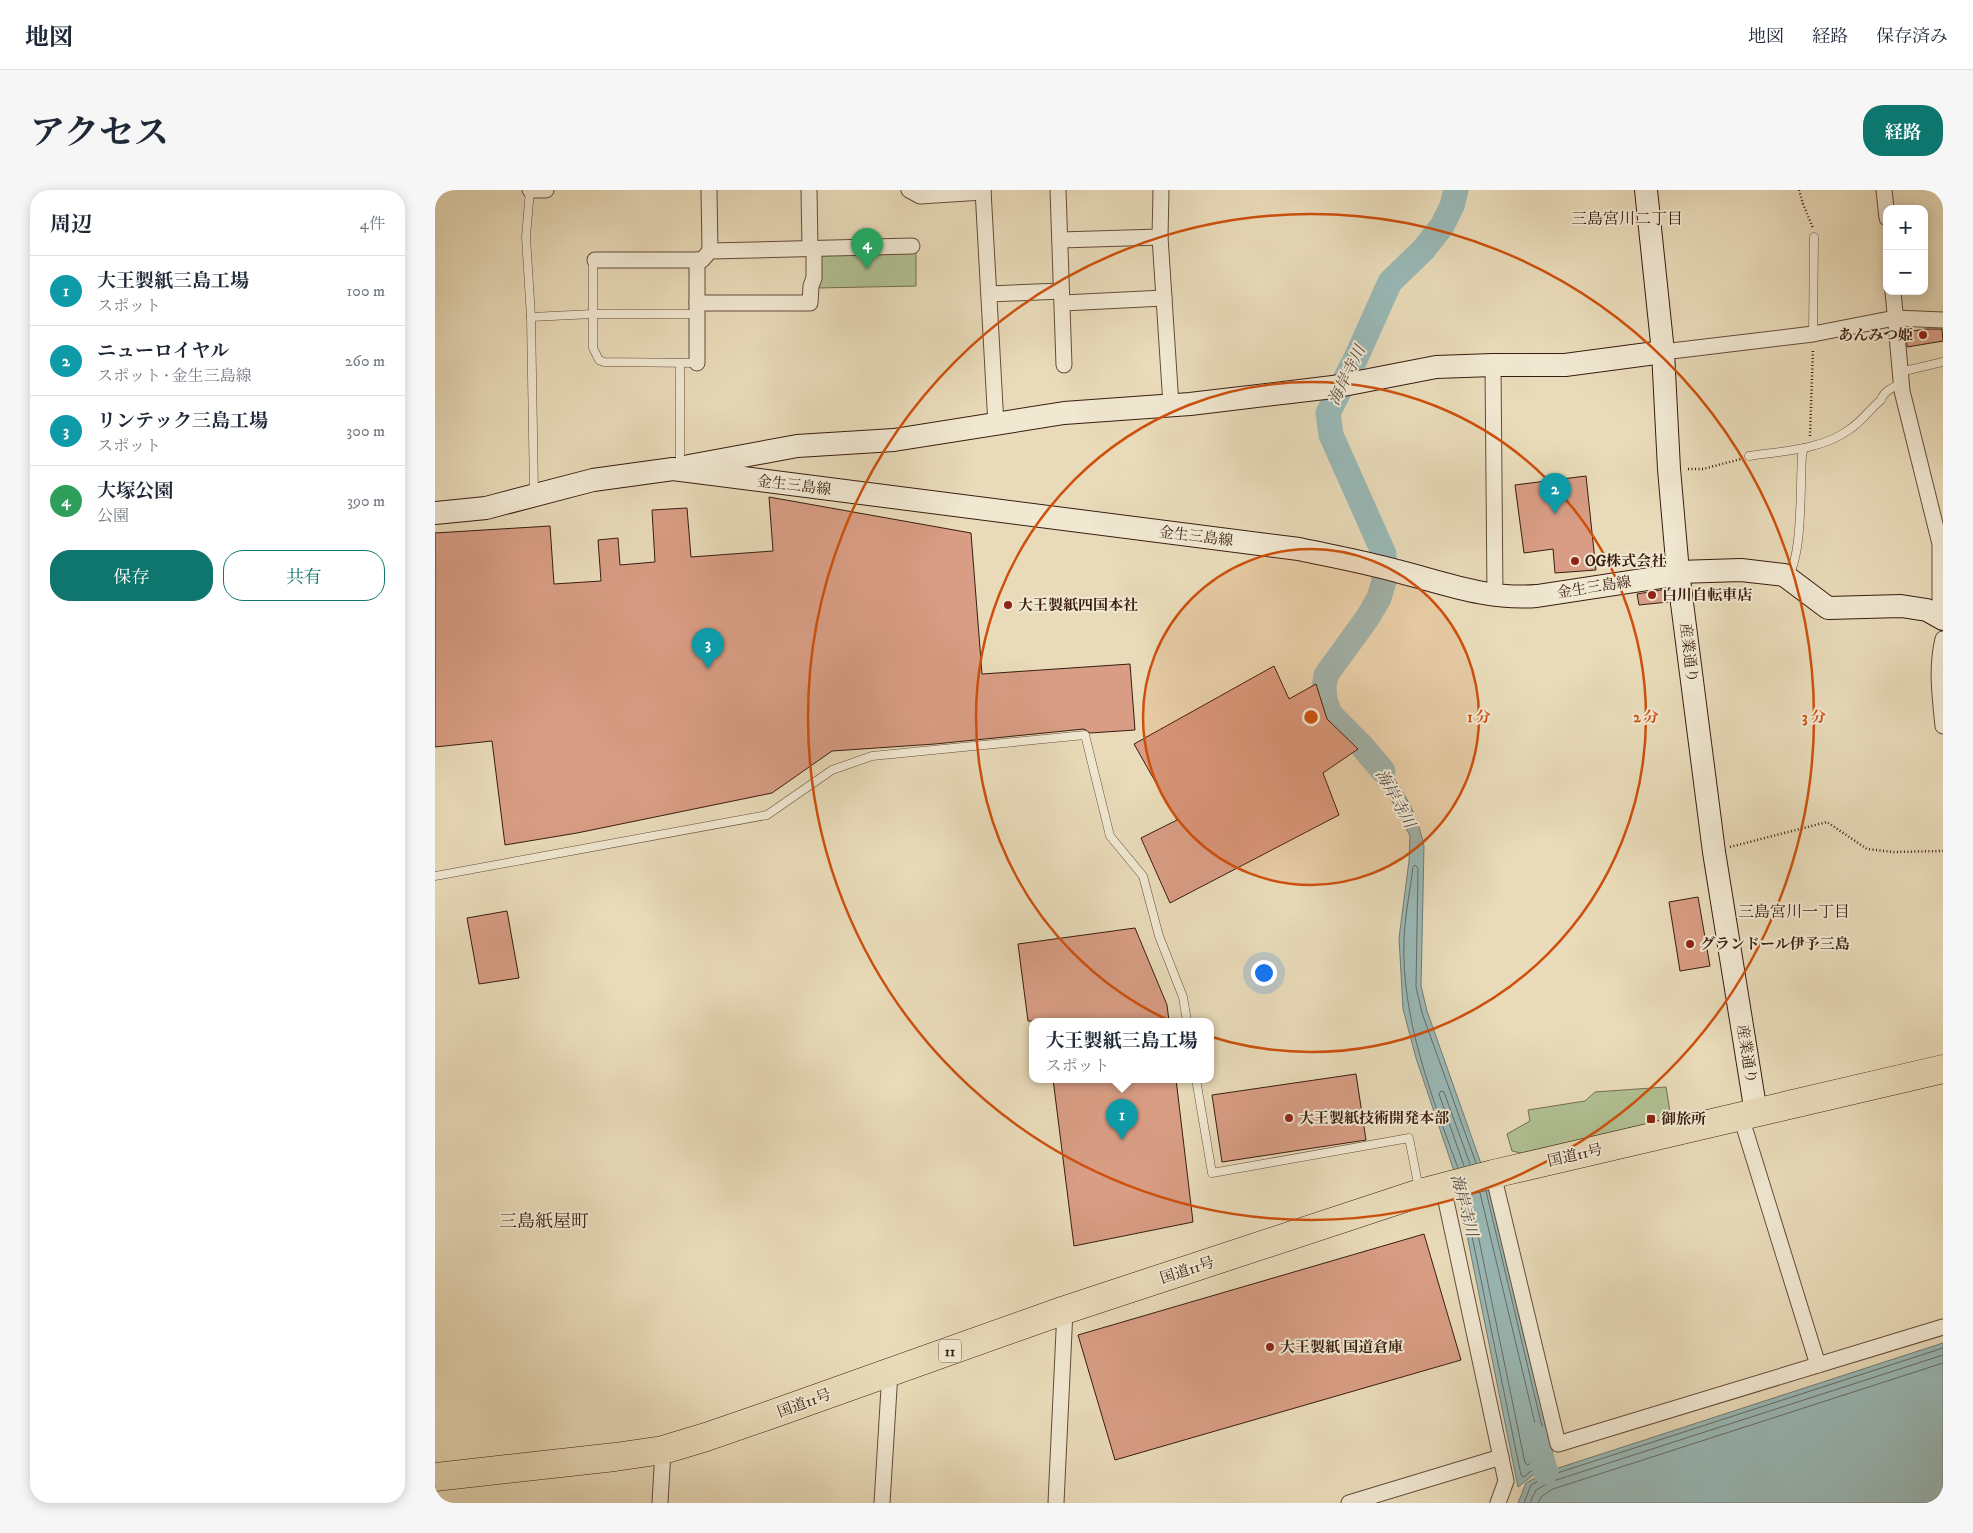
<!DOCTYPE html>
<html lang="ja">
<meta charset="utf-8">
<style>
body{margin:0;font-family:"IM FELL DW Pica","Noto Serif JP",serif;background:#f6f6f7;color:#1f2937}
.controls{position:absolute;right:15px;top:15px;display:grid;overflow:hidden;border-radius:10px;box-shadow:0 2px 12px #0003}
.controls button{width:45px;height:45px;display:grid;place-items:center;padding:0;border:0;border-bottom:1px solid #e0e1e3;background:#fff;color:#1f2937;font:25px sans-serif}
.you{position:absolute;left:828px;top:782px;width:18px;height:18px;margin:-12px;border:4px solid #fff;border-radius:50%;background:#1a73e8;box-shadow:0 0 0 8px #1a73e833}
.badge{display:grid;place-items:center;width:32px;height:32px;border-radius:50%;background:#0f766e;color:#fff;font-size:16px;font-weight:700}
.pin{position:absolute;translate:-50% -41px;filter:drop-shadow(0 1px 2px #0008)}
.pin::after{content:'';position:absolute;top:26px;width:18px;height:15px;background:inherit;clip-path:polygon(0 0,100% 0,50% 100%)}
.popup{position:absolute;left:594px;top:828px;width:185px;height:65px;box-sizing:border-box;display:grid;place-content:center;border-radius:10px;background:#fff;filter:drop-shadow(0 1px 4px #0005);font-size:16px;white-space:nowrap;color:#747a83}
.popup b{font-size:19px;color:#1f2937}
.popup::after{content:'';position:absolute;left:50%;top:100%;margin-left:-10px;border:10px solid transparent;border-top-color:#fff}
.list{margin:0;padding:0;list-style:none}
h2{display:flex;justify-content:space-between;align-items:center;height:65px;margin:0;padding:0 20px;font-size:21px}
h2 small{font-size:16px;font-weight:400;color:#747a83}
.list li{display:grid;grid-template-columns:32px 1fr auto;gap:15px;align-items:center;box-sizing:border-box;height:70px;padding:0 20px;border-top:1px solid #e0e1e3}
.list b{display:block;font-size:19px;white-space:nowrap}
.list p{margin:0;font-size:16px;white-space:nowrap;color:#747a83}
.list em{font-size:16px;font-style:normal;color:#747a83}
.actions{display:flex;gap:10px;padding:15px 20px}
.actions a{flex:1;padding:11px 0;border:1px solid #0f766e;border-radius:20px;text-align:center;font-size:18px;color:#0f766e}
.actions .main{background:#0f766e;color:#fff}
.map{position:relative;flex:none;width:1508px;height:1313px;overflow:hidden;border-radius:20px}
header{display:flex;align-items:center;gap:30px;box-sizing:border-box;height:70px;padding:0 25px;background:#fff;border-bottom:1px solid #e0e1e3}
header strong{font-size:24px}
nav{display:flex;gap:28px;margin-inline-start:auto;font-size:18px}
.intro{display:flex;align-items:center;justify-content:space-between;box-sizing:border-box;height:120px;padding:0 30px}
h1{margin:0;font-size:35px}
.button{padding:12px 22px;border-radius:20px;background:#0f766e;color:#fff;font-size:18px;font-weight:700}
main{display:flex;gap:30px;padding:0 30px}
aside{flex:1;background:#fff;border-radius:20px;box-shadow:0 2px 12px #0003}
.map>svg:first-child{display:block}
</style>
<header>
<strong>地図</strong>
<nav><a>地図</a><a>経路</a><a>保存済み</a></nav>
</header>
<div class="intro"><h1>アクセス</h1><a class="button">経路</a></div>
<main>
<aside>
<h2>周辺<small>4件</small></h2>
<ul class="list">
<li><span class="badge" style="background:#0f9aa8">1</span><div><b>大王製紙三島工場</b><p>スポット</p></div><em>100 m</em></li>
<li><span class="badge" style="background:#0f9aa8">2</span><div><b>ニューロイヤル</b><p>スポット · 金生三島線</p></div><em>260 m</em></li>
<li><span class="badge" style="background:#0f9aa8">3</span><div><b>リンテック三島工場</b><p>スポット</p></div><em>300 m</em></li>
<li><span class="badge" style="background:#2e9e5b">4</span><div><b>大塚公園</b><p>公園</p></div><em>390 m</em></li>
</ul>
<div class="actions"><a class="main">保存</a><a>共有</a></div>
</aside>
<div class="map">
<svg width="1508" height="1313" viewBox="0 0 1508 1313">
<rect width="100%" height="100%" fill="#e9dbb9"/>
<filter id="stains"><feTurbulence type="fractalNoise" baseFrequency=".004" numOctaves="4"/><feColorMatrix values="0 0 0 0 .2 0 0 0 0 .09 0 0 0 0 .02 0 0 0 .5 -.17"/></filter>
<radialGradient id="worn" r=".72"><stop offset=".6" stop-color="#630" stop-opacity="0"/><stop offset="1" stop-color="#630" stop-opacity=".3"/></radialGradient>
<g fill="#b1c193" stroke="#756e51">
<polygon points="481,62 481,96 382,98 385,63"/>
<polygon points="1231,897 1236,928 1086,963 1077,961 1072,944 1095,931 1093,920 1150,911 1160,902"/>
</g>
<g fill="#99b9b7" stroke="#737a74">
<path d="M929,554C959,584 980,614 989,656L986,796L992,821L1055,999L1119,1269L1083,1297L1019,981L981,868L968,819L964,748L974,671L975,646L947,591L920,563L926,555Z"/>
<polygon points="1508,1153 1508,1313 1083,1313 1091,1293 1111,1282"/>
</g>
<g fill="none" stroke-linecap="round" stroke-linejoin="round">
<g stroke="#696a63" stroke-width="1">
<polyline points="1029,976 1004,904 1006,901 1009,902 1035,974"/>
<path d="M1023,978C996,905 966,827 969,749C970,725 975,701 978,677L980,675L983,678L981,797L987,823L1041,973"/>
<polyline points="1035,1006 1090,1273 1093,1275 1107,1263 1045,1003"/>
<polyline points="1029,1007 1086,1285 1089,1287 1114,1266 1051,1001"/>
<polyline points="1089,1313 1096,1295 1113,1286 1508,1158"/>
<polyline points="1095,1313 1101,1300 1115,1292 1508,1165"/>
<polyline points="1103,1313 1107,1306 1118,1299 1508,1173"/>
</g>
<g stroke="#99b9b7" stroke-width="25">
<polyline points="948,581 926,555 895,524 890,510 889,497 891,485 933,427 944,408 949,391 949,364 896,245 893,223 920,170 955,92 989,59 1007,36 1017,16 1021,0"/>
<polyline points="1098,1245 1111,1282"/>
</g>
</g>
<g fill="#d89d84" stroke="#391c0f">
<polygon points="1490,139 1507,139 1508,151 1472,157 1471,142"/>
<polygon points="1151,286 1161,380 1120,383 1118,359 1089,363 1080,295"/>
<polygon points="334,307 536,343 547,484 695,474 700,540 655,543 649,539 500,554 397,561 337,603 142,643 70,655 57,551 0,557 0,343 115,336 119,394 166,391 163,350 183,348 185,375 220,372 217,320 252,318 256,367 338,361"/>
<polygon points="1232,399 1233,412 1204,415 1202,404"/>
<polygon points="839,476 854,509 881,494 892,529 923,559 888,583 904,625 735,713 706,648 742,630 699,554"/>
<polygon points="1263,707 1275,776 1245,781 1234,712"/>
<polygon points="72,721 84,788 44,794 32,728"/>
<polygon points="700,738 732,815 734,831 593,831 583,754"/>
<polygon points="921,884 931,950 787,972 777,905"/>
<polygon points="618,889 741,889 758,1032 639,1056"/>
<polygon points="989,1044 1026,1170 680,1270 643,1145"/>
</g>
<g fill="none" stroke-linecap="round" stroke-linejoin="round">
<defs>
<g id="lane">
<polyline points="95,0 91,47 96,127 99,302"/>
<polyline points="160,70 158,73 158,158 164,170 169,172 262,173"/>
<polyline points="96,127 158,124 262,124"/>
<polyline points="1378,144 1379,47"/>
<polyline points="245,173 245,277"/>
<polyline points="1465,182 1508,172"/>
<path d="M1314,266C1348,261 1387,260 1415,239C1427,231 1435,219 1446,210C1448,202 1459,196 1466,194"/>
<path d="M1353,386C1368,365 1365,292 1367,265L1369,258"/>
<polyline points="0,686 332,625 397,580 437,566 650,545 675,646 708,686 724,746 748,807 752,831"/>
<polyline points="761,889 777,983 974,948 984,999"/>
</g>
<g id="street">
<polyline points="95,0 111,0"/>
<polyline points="274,0 275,61"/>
<polyline points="374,0 375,59"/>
<polyline points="474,0 485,6 548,2"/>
<polyline points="548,0 561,235"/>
<polyline points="623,0 629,175"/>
<polyline points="726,0 725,47 736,215"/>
<polyline points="1449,0 1452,28"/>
<polyline points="625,50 725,47"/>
<polyline points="160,70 267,70 275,61 477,56"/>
<polyline points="262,70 262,173"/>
<polyline points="1458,101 1467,201 1505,354 1505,415 1508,422"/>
<polyline points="554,104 626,101"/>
<polyline points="262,113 375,113 376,96 379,88 379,59"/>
<polyline points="628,113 729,108"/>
<polyline points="1228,162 1378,144 1460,128 1508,130"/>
<polyline points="1058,175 1060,406"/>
<path d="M1508,449C1501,478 1505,506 1508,536"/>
<polyline points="1306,927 1383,1175"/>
<polyline points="1058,984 1123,1254 1508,1137"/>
<polyline points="1008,997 1071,1291 1063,1313"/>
<polyline points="225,1313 228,1260"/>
<polyline points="447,1313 455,1182"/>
<polyline points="621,1313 630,1120"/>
<polyline points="914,1313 1066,1267"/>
</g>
<g id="secondary">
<polyline points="1211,0 1228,162 1234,279 1243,382 1279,662 1321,923"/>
<polyline points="254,276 362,256 459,250 629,223 755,214 898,197 1001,177 1058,175 1130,175 1228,162"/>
<path d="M0,323L51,318L158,290L238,279L864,359C896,366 930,372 962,381C1009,393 1053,410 1102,406L1233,386L1243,382L1306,380L1349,385L1393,418L1466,416L1492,420L1508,429"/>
</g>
<polyline id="highway" points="0,1287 180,1267 228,1260 271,1247 332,1226 630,1120 985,1003 1058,984 1508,879"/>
</defs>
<use href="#lane" stroke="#654c3a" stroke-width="9"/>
<use href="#street" stroke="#654c3a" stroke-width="17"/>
<use href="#secondary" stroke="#391c0f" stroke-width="24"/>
<use href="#highway" stroke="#391c0f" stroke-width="29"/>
<g stroke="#391c0f" stroke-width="2.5" stroke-dasharray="1 2.5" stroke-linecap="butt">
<polyline points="1364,0 1368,14 1378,38"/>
<polyline points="1375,246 1378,159"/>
<polyline points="1253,279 1268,279 1306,269"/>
<polyline points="1295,657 1392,632 1432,659 1459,662 1508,661"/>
</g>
<use href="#lane" stroke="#f1e8d2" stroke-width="8"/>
<use href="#street" stroke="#f1e8d2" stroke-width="15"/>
<use href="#secondary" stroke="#f1e8d2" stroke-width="22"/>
<use href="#highway" stroke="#e9dbb9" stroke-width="28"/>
</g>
<circle cx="876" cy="527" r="168" fill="#ce500c" fill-opacity=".12"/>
<g fill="none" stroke="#ce500c" stroke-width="2.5">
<circle cx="876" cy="527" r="168"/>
<circle cx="876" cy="527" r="335"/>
<circle cx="876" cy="527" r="503"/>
</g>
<g fill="#8f2418" stroke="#f1e8d2" stroke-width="2">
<circle cx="1488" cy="145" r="5"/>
<circle cx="1140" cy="371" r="5"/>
<circle cx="1217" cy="405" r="5"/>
<circle cx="573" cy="415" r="5"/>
<circle cx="1255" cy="754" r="5"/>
<circle cx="854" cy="928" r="5"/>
<rect x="1211" y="924" width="10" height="10" rx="2.5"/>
<circle cx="835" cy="1157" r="5"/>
</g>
<g text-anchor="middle" stroke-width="4" stroke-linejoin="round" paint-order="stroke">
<rect fill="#f1e8d2" stroke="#70594a" stroke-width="1" x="504" y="1149.5" width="22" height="23" rx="4"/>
<g font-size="14" font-weight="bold" fill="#391c0f">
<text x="515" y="1166">11</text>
</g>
<g font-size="15" font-weight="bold" fill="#391c0f" stroke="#f1e8d2" text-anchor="start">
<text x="1478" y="150" text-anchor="end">あんみつ姫</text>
<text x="1150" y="376">OG株式会社</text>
<text x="1227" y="410">白川自転車店</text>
<text x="583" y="420">大王製紙四国本社</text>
<text x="1265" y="759">グランドール伊予三島</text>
<text x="864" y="933">大王製紙技術開発本部</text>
<text x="1226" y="934">御旅所</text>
<text x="845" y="1162">大王製紙 国道倉庫</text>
</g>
<g font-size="15" fill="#391c0f" stroke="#f1e8d2">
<text transform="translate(359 295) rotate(7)" y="5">金生三島線</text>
<text transform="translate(761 346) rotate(7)" y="5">金生三島線</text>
<text transform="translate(1159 397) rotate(-9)" y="5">金生三島線</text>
<text transform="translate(1254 463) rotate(83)" y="5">産業通り</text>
<text transform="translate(1312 864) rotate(81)" y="5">産業通り</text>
<text transform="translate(1140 965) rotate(-13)" y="5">国道11号</text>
<text transform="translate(752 1080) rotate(-18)" y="5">国道11号</text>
<text transform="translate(369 1213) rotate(-20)" y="5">国道11号</text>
</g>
<g font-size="16" fill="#391c0f" stroke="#f1e8d2">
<text x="1192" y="34">三島宮川二丁目</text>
<text x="1359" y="727">三島宮川一丁目</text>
</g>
<g font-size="16" font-style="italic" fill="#564b41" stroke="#f1e8d2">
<text transform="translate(911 185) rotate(-64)" y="6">海岸寺川</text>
<text transform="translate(961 608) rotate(61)" y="6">海岸寺川</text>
<text transform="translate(1030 1015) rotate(75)" y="6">海岸寺川</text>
</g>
<g font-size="18" fill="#391c0f" stroke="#f1e8d2">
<text x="109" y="1037">三島紙屋町</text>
</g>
</g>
<circle cx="876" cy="527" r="8" fill="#ce500c" stroke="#f1e8d2" stroke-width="2.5"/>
<g font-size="15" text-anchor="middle" font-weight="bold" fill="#ce500c" stroke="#f1e8d2" stroke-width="4" stroke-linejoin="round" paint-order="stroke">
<text x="1044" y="532">1 分</text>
<text x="1211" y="532">2 分</text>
<text x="1379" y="532">3 分</text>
</g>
<rect width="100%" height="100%" filter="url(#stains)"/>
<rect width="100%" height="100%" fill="url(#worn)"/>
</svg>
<div class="controls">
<button>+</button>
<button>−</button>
</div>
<div class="you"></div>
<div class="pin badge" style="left:687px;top:950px;background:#0f9aa8">1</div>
<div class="popup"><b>大王製紙三島工場</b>スポット</div>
<div class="pin badge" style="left:1120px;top:324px;background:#0f9aa8">2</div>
<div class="pin badge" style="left:273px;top:479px;background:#0f9aa8">3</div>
<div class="pin badge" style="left:432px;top:79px;background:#2e9e5b">4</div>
</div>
</main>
